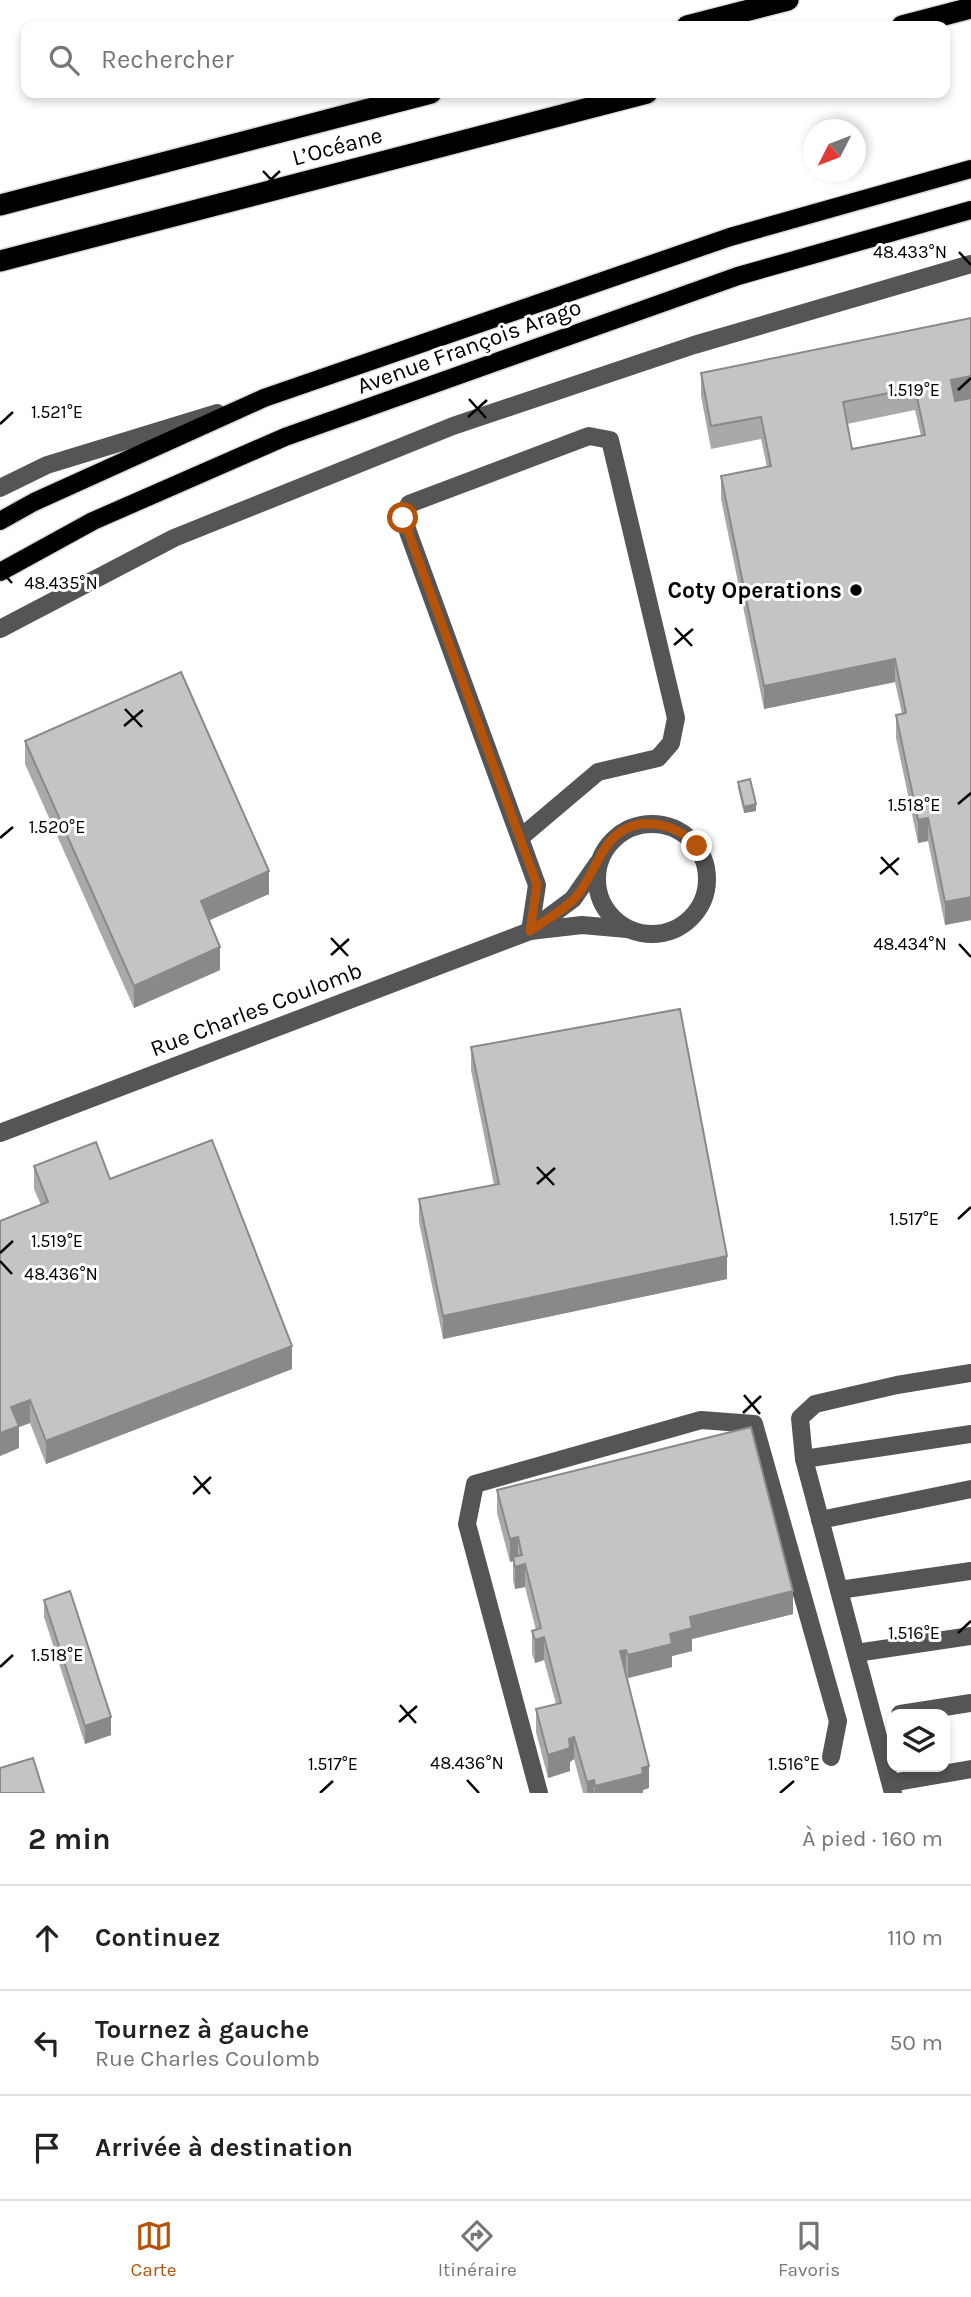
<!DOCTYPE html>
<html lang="fr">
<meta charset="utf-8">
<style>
body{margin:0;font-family:Karla,sans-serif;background:#f6f6f6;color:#222}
.controls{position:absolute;right:21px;bottom:21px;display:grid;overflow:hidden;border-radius:14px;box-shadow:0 4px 10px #0003}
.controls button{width:63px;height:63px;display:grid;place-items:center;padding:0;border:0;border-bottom:2px solid #e0e0e0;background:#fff;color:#222;font:35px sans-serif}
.compass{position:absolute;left:803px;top:119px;width:63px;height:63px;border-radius:50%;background:#fff;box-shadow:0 4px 10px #0003;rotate:228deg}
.stop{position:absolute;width:21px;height:21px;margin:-16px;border:5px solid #b45309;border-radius:50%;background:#fff}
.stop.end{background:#b45309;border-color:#fff;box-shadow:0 2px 7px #0008}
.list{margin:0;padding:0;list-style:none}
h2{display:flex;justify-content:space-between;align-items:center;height:91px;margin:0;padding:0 28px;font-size:30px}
h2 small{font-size:23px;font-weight:400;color:#767676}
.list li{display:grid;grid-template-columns:46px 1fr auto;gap:21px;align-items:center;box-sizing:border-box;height:105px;padding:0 28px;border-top:2px solid #e0e0e0}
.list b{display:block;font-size:26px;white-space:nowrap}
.list p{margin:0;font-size:23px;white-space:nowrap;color:#767676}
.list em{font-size:23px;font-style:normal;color:#767676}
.icon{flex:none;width:38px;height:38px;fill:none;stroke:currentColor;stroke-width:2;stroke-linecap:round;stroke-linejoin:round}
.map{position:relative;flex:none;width:971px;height:1793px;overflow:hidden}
.search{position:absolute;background:#fff;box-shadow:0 4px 10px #0003;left:21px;right:21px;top:21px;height:77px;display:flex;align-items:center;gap:18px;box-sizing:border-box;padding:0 24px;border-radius:14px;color:#767676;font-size:26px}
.sheet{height:406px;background:#fff}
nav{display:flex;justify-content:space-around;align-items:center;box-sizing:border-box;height:98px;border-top:2px solid #e0e0e0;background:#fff;font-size:19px;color:#767676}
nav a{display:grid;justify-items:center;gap:4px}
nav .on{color:#b45309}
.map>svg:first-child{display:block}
</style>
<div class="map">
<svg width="971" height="1793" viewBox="0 0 971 1793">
<rect width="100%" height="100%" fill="#fff"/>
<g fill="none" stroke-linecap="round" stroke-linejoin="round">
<defs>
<g id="major">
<polyline points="0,521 34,502 264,398 730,237 971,169"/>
<polyline points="0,572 93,521 285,437 738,276 971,210"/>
</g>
<g id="highway">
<polyline points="687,26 788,0"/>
<polyline points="902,26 971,8"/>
<polyline points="0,205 431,93"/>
<polyline points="0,261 647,93"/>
</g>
</defs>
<use href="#major" stroke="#dbdbdb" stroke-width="21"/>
<use href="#highway" stroke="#dbdbdb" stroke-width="24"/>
<g stroke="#555" stroke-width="18">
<polyline points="0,488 47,465 217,413"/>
<polyline points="0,629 174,538 453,426 694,345 971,264"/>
<circle cx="652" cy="879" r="55"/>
<polyline points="520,838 598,772 658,758 671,743 676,718 610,440 589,436 409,504 403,518 537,885 530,931"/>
<polyline points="530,931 582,925 627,929"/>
<polyline points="0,1133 530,931 573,899 598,863"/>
<polyline points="804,1459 971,1434"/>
<polyline points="820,1520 971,1489"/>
<polyline points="839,1590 971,1571"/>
<polyline points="856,1653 971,1636"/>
<polyline points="900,1714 971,1703"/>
<polyline points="891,1783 971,1769"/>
<polyline points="539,1793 467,1524 475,1484 701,1420 754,1424 838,1721 831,1757"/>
<polyline points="893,1793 804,1459 800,1418 815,1404 897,1385 971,1373"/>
</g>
<use href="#major" stroke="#000" stroke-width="18"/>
<use href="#highway" stroke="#000" stroke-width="21"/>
</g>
<g fill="#a9a9a9" fill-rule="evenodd">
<path d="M971,318V920L945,925L928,841L918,843L896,738V715L902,714L895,682L764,709L721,499V476L767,467L761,439L711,449L701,396V373ZM915,410L921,436L852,449L847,424Z"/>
<polygon points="25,741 269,894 209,920 220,970 134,1008 25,764"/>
<polygon points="738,782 756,811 744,813 738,788"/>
<polygon points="471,1047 727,1279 443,1339 419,1222 419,1199 494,1185 471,1070"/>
<polygon points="34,1166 110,1179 292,1369 46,1464 30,1423 19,1427 19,1448 0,1456 41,1205 34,1189"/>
<polygon points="497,1490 793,1614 692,1639 692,1651 672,1656 672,1667 628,1678 626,1673 649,1788 643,1790 643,1793 583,1793 574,1759 570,1762 570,1771 548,1778 536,1732 536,1709 556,1704 544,1660 535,1663 532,1654 532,1631 536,1630 525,1587 515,1589 513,1580 513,1561 510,1562 497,1513"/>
<polygon points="44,1600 111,1735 85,1744 44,1617"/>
</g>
<g fill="#898989">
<polygon points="971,376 971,398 951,403 951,380"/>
<polygon points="895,659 895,682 764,709 764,686"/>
<polygon points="756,804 756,811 744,813 744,807"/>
<polygon points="928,818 928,841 918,843 918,820"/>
<polygon points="269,871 269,894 201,924 201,901"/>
<polygon points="971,897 971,920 945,925 945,902"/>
<polygon points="220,947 220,970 134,1008 134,986"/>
<polygon points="727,1256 727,1279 443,1339 443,1316"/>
<polygon points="292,1346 292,1369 46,1464 46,1441"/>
<polygon points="30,1400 30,1423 19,1427 19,1448 0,1456 0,1433 11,1407"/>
<polygon points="518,1537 518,1559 513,1557 513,1561 510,1562 510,1539"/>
<polygon points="525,1564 525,1587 515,1589 515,1567"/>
<polygon points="793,1591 793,1614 692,1639 692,1651 672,1656 672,1667 628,1678 628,1655 670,1634 690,1617"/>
<polygon points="544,1637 544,1660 535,1663 535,1640"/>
<polygon points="626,1650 626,1673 620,1674 620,1651"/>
<polygon points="111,1717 111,1735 85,1744 85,1726"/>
<polygon points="574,1737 574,1759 570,1762 570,1771 548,1778 548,1755"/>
<polygon points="649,1766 649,1788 643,1790 643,1793 595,1793 595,1786"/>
<polygon points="594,1780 594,1793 587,1793 587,1782"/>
</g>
<g fill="#c4c4c4" stroke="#898989" stroke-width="2" fill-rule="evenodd">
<path d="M971,318V376L951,380L955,401L971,398V897L945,902L928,818L918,820L896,715L906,713L895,659L764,686L721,476L771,466L761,417L711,426L701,373ZM915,388L925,435L852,449L843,402Z"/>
<polygon points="181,672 269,871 201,901 220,947 134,986 25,741"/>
<polygon points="750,779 756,804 744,807 738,782"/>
<polygon points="680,1009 727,1256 443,1316 419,1199 499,1184 471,1047"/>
<polygon points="212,1140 292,1346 46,1441 30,1400 11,1407 19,1426 0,1433 0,1221 48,1202 34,1166 96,1142 110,1179"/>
<polygon points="751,1427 793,1591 690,1617 692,1628 670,1634 672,1644 628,1655 626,1650 620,1651 649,1766 642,1768 643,1774 595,1786 594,1780 587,1782 574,1737 569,1739 570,1748 548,1755 536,1709 561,1703 544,1637 535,1640 532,1631 541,1628 525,1564 515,1567 513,1557 522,1555 518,1537 510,1539 497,1490"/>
<polygon points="70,1591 111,1717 85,1726 44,1600"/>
<polygon points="33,1758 44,1793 0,1793 0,1768"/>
</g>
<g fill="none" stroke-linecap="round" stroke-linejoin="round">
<path stroke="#b45309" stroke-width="9" d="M403,518L537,885L530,931C544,921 562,911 574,899C589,883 595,861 608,844C632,813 673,821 697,846"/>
</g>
<path fill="none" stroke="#000" stroke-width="2.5" d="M263,171L280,189M262,188L280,171M959,252L971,265M958,390L971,378M469,399L486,418M468,417L487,400M0,424L13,412M0,570L12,583M675,628L692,646M674,645L693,629M125,709L142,727M124,726L143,710M958,804L971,793M0,838L13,827M881,857L898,875M880,874L899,858M331,938L348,956M959,944L971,957M331,955L349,939M537,1167L554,1185M537,1184L555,1168M958,1219L971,1207M0,1253L13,1241M0,1261L12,1274M744,1395L760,1414M743,1413L761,1396M194,1476L210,1494M193,1494L211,1477M958,1633L971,1621M0,1667L13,1655M400,1705L416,1723M399,1722L417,1706M467,1780L479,1793M320,1793L333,1781M780,1793L794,1781"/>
<circle fill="#000" stroke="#fff" stroke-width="2.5" cx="856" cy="590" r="7"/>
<g text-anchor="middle" stroke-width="6" stroke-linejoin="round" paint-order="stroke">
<g font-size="23" fill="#000" stroke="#fff">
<text transform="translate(337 146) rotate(-15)" y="8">L’Océane</text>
<text transform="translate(469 346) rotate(-20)" y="8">Avenue François Arago</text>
<text transform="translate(256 1009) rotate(-21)" y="8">Rue Charles Coulomb</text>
</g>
<g font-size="23" font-weight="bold" fill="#000" stroke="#fff" text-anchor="end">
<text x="842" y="598">Coty Operations</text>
</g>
</g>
<g font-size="18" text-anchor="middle" fill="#000" stroke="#fff" stroke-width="6" stroke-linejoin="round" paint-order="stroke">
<text x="910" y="258">48.433°N</text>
<text x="914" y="396">1.519°E</text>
<text x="57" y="418">1.521°E</text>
<text x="61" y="589">48.435°N</text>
<text x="914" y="811">1.518°E</text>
<text x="57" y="833">1.520°E</text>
<text x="910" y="950">48.434°N</text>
<text x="914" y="1225">1.517°E</text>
<text x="57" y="1247">1.519°E</text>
<text x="61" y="1280">48.436°N</text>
<text x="914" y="1639">1.516°E</text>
<text x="57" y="1661">1.518°E</text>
<text x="467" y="1769">48.436°N</text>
<text x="333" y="1770">1.517°E</text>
<text x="794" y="1770">1.516°E</text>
</g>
</svg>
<div class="controls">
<button><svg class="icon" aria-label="layers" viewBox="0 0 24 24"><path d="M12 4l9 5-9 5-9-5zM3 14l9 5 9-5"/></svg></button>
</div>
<svg class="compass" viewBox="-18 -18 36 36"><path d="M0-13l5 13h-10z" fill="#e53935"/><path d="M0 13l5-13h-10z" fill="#767676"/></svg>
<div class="stop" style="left:403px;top:518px"></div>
<div class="stop end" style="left:697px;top:846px"></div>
<div class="search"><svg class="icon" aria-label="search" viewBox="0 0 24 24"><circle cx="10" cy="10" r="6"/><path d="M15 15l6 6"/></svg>Rechercher</div>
</div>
<section class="sheet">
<h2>2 min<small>À pied · 160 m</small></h2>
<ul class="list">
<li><svg class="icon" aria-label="ahead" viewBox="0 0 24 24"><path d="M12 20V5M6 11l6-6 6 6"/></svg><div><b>Continuez</b></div><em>110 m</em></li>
<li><svg class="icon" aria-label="left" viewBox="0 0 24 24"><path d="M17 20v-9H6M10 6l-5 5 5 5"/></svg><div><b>Tournez à gauche</b><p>Rue Charles Coulomb</p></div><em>50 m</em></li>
<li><svg class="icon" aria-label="arrive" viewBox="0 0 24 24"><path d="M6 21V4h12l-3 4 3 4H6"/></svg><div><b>Arrivée à destination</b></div></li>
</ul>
</section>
<nav>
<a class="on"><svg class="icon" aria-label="map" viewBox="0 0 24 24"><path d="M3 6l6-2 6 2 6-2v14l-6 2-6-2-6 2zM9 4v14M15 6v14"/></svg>Carte</a>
<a><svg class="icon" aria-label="directions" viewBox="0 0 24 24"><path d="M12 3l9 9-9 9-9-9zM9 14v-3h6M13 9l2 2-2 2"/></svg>Itinéraire</a>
<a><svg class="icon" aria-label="saved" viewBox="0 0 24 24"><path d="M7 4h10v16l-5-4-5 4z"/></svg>Favoris</a>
</nav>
